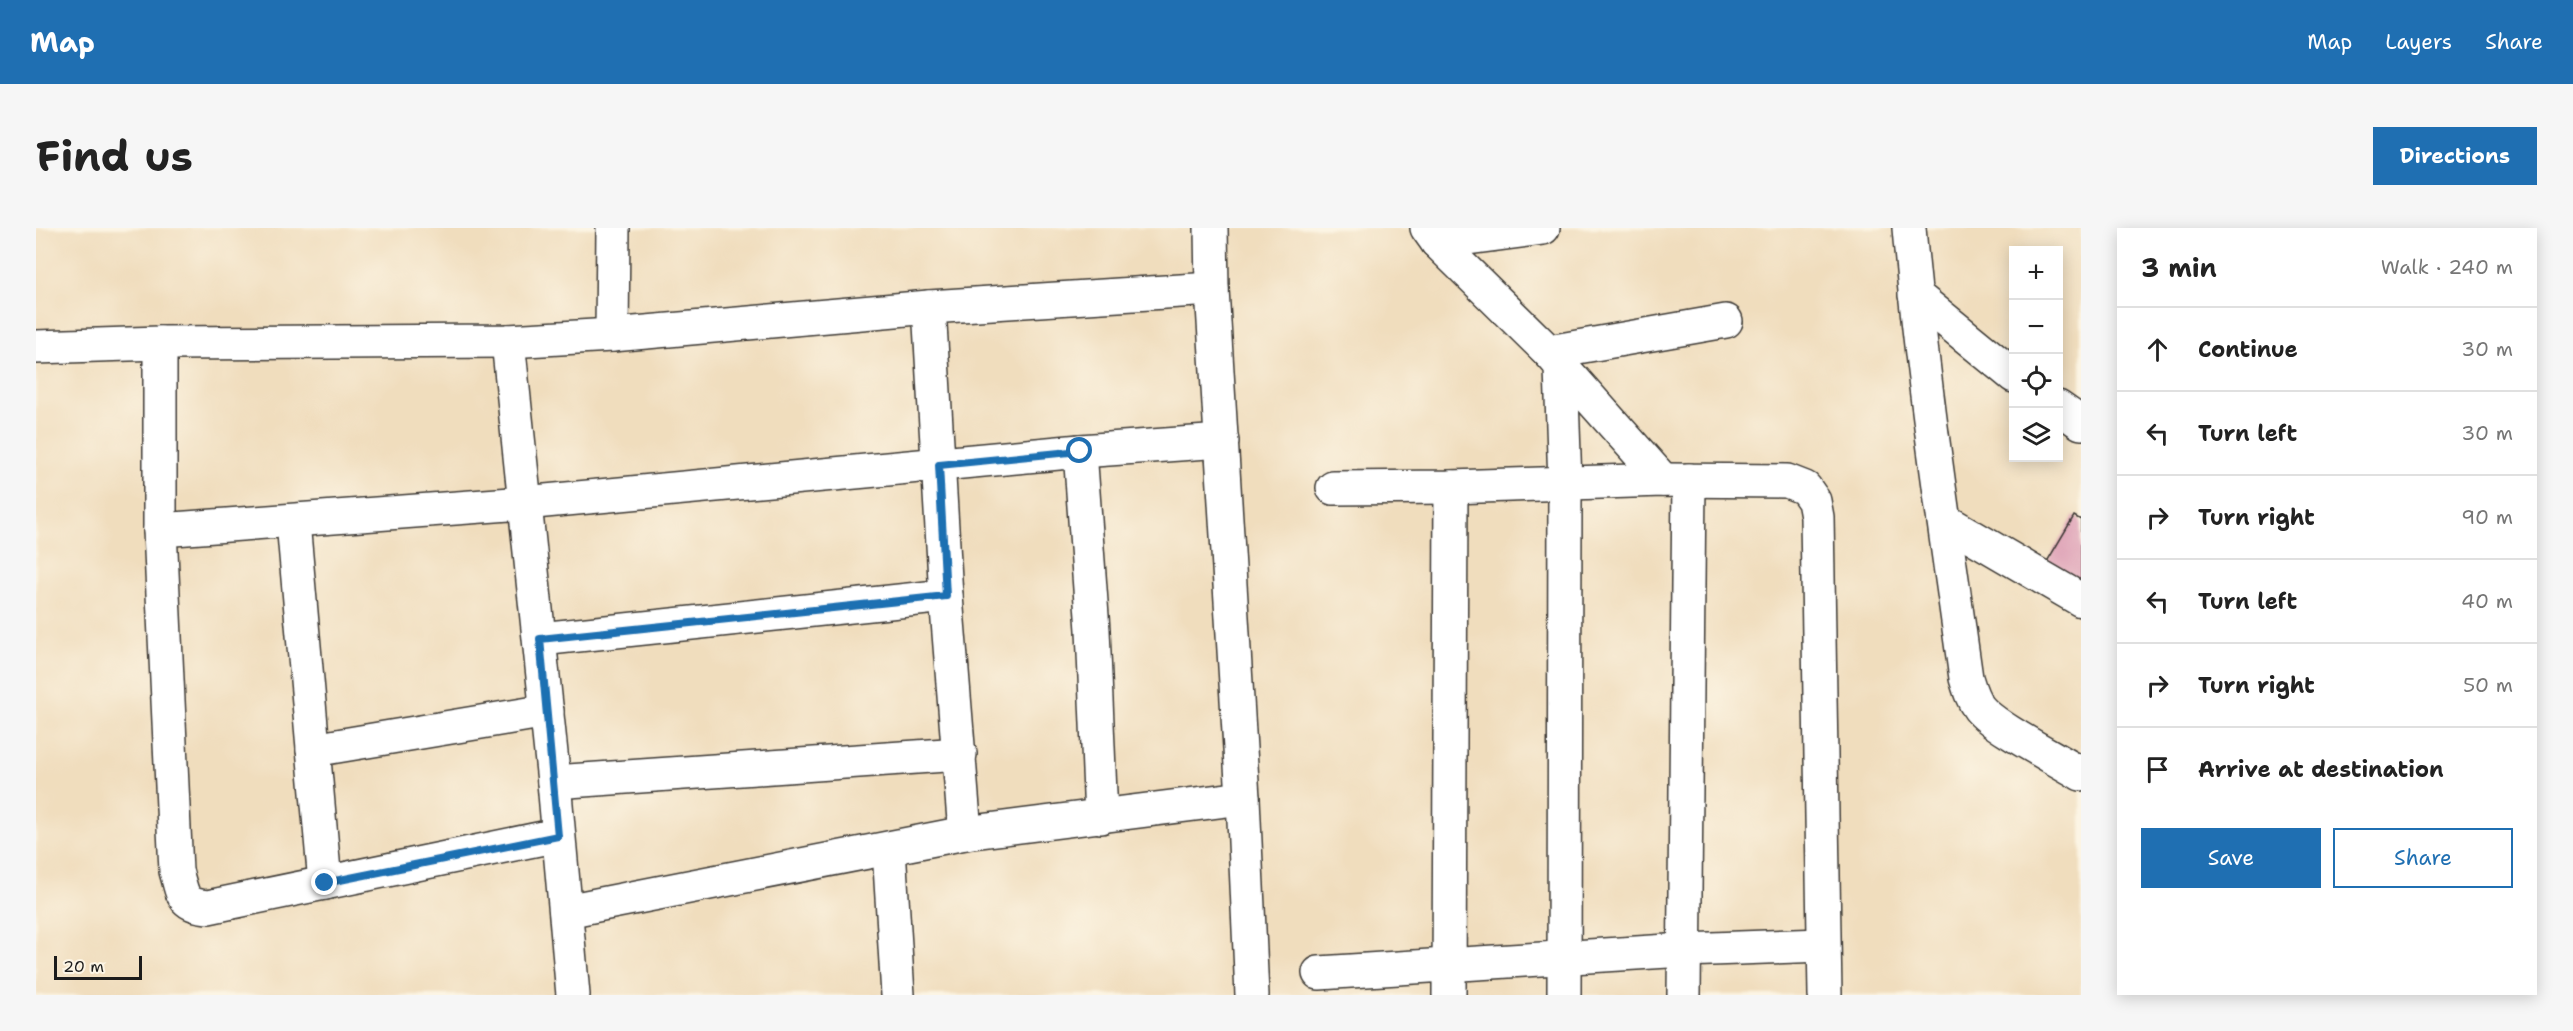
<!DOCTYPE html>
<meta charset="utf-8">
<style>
body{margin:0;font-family:"Shantell Sans",sans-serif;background:#f6f6f6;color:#222}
.controls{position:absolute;right:18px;top:18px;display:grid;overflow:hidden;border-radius:0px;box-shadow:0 3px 15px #0003}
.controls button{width:54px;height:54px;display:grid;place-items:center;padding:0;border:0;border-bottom:2px solid #e0e0e0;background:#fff;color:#222;font:30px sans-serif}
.scale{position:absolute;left:18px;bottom:15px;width:88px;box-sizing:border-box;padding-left:6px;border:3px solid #1c1c1c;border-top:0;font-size:16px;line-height:21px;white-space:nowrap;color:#1c1c1c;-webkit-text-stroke:4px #fcf5e5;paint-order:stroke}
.stop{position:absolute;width:18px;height:18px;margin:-14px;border:4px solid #1f6fb2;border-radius:50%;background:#fff}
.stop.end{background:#1f6fb2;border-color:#fff;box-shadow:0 2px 6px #0008}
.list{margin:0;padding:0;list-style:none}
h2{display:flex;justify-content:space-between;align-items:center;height:78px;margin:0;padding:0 24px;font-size:26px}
h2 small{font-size:20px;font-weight:400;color:#767676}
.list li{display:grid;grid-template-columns:39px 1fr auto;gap:18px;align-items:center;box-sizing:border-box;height:84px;padding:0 24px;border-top:2px solid #e0e0e0}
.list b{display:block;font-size:22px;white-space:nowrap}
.list em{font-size:20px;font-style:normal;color:#767676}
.actions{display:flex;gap:12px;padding:18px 24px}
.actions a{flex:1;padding:14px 0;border:2px solid #1f6fb2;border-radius:0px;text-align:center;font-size:21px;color:#1f6fb2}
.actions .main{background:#1f6fb2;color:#fff}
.icon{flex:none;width:33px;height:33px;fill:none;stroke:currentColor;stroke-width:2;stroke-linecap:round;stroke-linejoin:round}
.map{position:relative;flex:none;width:2045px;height:767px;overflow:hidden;border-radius:0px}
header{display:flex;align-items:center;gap:36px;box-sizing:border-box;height:84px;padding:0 30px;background:#1f6fb2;color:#fff}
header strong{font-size:28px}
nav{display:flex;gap:33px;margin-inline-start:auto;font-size:21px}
.intro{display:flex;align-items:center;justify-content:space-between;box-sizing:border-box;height:144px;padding:0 36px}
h1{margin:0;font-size:42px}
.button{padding:15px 27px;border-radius:0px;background:#1f6fb2;color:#fff;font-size:21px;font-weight:700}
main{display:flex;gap:36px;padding:0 36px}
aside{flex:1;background:#fff;border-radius:0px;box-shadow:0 3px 15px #0003}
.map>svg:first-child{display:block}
</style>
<header>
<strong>Map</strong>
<nav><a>Map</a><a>Layers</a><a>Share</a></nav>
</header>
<div class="intro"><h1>Find us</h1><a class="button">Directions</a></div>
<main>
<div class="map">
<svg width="2045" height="767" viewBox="0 0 2045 767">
<rect width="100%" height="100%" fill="#fcf5e5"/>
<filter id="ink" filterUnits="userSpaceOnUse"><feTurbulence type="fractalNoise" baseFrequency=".0167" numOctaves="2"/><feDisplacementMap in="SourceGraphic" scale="12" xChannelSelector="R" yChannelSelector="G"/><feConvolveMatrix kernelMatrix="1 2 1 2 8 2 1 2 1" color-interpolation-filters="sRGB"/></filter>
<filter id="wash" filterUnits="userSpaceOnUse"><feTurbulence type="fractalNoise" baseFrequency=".008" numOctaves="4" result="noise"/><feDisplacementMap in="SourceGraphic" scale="24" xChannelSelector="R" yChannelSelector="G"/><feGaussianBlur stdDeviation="1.35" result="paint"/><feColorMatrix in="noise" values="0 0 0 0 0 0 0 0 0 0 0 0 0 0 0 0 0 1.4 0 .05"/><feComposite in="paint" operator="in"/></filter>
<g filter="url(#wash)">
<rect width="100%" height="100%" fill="#f0ddbd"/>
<g id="blocks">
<polygon fill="#dc9ab2" points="2038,288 2045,292 2045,358 2009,337"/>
</g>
</g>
<g filter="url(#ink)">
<use href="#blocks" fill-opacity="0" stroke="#3c3934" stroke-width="1.5"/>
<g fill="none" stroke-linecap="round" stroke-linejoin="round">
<defs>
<g id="minor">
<polyline points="1175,0 1176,61 1207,570 1216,767"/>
<polyline points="1391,0 1401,14 1513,124 1627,252"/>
<path d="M1873,0C1886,150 1909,300 1930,450C1933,460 1936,471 1943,480C1959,500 2020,530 2045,546"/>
<polyline points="1401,14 1507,0"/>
<polyline points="1879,67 1978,148"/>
<polyline points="893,79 910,368 929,605"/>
<polyline points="576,107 577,0"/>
<polyline points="472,113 518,554 924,526"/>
<path d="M124,115V302L140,643C147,666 145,677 172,679L522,607"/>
<polyline points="0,119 124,115 472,113 576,107 893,79 1176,61"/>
<polyline points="1513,124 1690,93"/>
<polyline points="1525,140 1529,256 1528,767"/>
<polyline points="2022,179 2045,195"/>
<polyline points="1044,223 1186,213"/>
<polyline points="1297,260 1415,259 1627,252 1751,253 1769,260 1778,273 1781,289 1789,767"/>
<polyline points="1908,292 2045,372"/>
<polyline points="257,294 289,655"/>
<polyline points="124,302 488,275 1044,223 1057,402 1065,589"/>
<polyline points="504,411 910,368"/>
<polyline points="277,522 511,483"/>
<polyline points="518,554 537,767"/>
<polyline points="853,621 862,767"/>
<polyline points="530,683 929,605 1207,570"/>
<polyline points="1283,745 1648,722 1787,717"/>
<polyline points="1413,767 1415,259"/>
<polyline points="1648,767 1653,252"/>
</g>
</defs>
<use href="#minor" stroke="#3c3934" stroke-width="36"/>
<use href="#minor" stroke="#fff" stroke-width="33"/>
</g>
</g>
<g fill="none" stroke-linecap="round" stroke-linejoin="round" filter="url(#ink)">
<polyline stroke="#1f6fb2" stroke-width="8" points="289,655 522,608 504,411 910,368 903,237 1044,223"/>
</g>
</svg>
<div class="controls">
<button>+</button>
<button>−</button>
<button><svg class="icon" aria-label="locate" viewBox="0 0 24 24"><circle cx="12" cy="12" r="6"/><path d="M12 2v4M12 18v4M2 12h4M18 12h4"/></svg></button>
<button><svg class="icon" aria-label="layers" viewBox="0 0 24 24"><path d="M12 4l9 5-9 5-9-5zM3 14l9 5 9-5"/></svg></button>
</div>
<div class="scale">20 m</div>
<div class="stop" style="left:1044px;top:223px"></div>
<div class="stop end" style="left:289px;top:655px"></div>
</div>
<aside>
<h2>3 min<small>Walk · 240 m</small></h2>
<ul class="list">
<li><svg class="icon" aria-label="ahead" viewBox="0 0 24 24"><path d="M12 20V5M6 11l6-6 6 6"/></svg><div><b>Continue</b></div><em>30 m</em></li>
<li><svg class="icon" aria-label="left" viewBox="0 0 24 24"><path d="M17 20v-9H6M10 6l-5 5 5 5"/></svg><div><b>Turn left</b></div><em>30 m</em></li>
<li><svg class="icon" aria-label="right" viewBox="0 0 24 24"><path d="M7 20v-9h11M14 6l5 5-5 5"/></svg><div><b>Turn right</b></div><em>90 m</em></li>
<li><svg class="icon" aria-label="left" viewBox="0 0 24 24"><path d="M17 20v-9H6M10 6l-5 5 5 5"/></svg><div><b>Turn left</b></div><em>40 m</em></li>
<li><svg class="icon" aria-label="right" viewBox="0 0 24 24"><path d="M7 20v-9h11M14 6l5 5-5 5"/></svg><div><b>Turn right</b></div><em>50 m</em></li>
<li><svg class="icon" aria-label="arrive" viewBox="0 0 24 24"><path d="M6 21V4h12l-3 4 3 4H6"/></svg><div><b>Arrive at destination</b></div></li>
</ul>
<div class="actions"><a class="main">Save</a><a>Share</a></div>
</aside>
</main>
